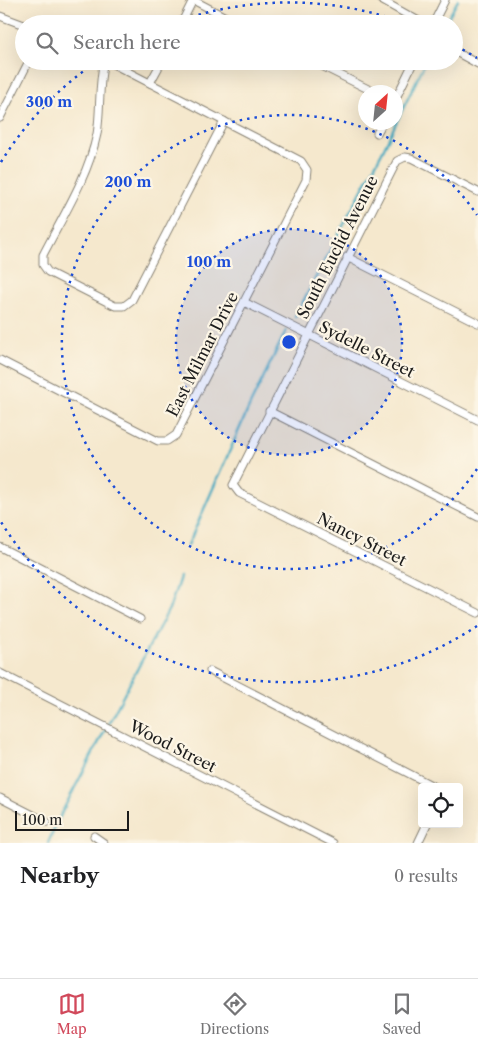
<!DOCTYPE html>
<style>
body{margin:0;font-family:"Libre Caslon Text",serif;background:#f6f6f6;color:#202124}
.controls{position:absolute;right:15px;bottom:15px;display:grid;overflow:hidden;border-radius:5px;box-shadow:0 5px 20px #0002}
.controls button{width:45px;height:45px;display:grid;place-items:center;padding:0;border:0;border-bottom:1px solid #e0e0e0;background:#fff;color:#202124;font:25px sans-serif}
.compass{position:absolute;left:358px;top:85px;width:45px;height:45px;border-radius:50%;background:#fff;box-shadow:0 5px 20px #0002;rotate:27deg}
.scale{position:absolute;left:15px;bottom:12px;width:114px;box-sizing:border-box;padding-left:5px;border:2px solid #1c1c1c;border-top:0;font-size:14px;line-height:18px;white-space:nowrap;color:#1c1c1c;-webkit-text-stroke:4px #fcf5e5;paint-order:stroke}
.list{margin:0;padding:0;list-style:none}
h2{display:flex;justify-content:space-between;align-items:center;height:65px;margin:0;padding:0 20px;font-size:21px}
h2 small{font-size:16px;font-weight:400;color:#757577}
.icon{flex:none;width:28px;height:28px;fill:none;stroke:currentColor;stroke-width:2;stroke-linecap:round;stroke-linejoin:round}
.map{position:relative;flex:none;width:478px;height:843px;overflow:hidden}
.search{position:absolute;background:#fff;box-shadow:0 5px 20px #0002;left:15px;right:15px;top:15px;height:55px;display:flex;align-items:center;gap:12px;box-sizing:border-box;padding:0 18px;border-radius:28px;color:#757577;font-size:19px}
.sheet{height:135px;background:#fff}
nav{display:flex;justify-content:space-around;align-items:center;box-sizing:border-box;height:70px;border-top:1px solid #e0e0e0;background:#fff;font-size:14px;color:#757577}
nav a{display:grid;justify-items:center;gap:2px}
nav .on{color:#d1495b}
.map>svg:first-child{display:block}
</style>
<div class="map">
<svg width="478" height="843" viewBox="0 0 478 843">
<rect width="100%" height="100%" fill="#fcf5e5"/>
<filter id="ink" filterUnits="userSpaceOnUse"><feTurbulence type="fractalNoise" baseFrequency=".02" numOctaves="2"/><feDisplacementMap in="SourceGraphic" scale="10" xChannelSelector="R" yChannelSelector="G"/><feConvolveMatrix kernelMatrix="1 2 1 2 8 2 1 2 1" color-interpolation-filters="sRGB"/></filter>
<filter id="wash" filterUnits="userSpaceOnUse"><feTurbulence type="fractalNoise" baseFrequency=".0096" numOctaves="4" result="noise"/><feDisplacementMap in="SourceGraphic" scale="20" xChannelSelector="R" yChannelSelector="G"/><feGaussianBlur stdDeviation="1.12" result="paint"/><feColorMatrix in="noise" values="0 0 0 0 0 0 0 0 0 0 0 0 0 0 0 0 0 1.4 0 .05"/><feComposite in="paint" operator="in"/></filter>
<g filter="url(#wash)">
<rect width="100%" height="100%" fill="#f5e8cd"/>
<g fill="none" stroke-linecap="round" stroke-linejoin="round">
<g stroke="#41aac1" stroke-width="2.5">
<polyline points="445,24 458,0"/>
<polyline points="295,317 382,152 426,61"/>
<polyline points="188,545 250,405 286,331"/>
<polyline points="48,843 62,812 170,607 180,577"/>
</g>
</g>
</g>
<g filter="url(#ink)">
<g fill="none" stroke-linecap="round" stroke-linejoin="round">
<defs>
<g id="minor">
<polyline points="193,0 239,24"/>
<polyline points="381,0 424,24"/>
<polyline points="0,16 24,25"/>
<polyline points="181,24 193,0"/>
<polyline points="433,24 445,0"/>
<polyline points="454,51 478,64"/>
<path d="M104,61C98,85 101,110 97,134C88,177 63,216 43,255V265L48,272L115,306H124L132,300L224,121"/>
<polyline points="312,61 374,92"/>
<polyline points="150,83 162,61"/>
<polyline points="396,98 414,61"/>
<polyline points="0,118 29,61"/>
<polyline points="377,133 383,122"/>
<polyline points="478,192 411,158 405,157 397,161 233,485 239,493 478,613"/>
<polyline points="347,257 478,323"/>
<polyline points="244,302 478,420"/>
<polyline points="0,360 158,441 167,441 176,435 306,180 307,170 301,161 107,61"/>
<polyline points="269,411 478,517"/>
<polyline points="0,547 140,619"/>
<polyline points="210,671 435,787"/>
<polyline points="0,673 333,843"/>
<polyline points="0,798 47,822"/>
<polyline points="94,836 104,843"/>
<polyline points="418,843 427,824"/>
</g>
</defs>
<use href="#minor" stroke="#888274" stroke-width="9"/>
<use href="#minor" stroke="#fff" stroke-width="7"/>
</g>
</g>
<circle cx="289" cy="342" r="113" fill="#1d4ed8" fill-opacity=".12"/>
<g fill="none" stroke="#1d4ed8" stroke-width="2.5" stroke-dasharray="2.5 5">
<circle cx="289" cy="342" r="113"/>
<path d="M477 469A227 227 0 1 1 477 215"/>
<path d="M477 626A340 340 0 0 1 1 522M1 162A340 340 0 0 1 96 62M170 24A340 340 0 0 1 408 24M456 46A340 340 0 0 1 477 58"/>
</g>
<g text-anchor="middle" stroke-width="4.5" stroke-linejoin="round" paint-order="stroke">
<g font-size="16" fill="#1c1c1c" stroke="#fcf5e5">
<text transform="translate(337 247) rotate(-63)" y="6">South Euclid Avenue</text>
<text transform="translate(367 349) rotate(27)" y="6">Sydelle Street</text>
<text transform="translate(202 354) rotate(-63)" y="6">East Milmar Drive</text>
<text transform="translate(362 539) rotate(27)" y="6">Nancy Street</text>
<text transform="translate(173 746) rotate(27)" y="6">Wood Street</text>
</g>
</g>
<circle cx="289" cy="342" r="8" fill="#1d4ed8" stroke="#fcf5e5" stroke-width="2.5"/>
<g font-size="15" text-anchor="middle" font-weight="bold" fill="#1d4ed8" stroke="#fcf5e5" stroke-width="4.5" stroke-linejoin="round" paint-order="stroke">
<text x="49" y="107">300 m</text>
<text x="128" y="187">200 m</text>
<text x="209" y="267">100 m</text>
</g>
</svg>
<div class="controls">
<button><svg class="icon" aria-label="locate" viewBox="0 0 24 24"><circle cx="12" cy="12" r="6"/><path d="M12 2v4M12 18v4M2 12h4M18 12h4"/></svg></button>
</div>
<svg class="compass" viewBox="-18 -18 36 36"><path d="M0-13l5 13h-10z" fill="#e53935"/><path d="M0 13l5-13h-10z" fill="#757577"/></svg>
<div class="scale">100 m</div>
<div class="search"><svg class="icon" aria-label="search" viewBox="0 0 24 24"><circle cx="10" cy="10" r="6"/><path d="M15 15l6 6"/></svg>Search here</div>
</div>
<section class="sheet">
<h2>Nearby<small>0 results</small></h2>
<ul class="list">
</ul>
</section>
<nav>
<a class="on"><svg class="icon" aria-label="map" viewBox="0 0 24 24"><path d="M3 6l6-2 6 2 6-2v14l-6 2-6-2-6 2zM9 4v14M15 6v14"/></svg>Map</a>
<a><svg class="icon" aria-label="directions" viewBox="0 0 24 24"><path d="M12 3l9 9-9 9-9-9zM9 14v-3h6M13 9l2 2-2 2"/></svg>Directions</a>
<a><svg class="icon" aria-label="saved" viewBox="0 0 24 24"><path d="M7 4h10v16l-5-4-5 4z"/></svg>Saved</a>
</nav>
